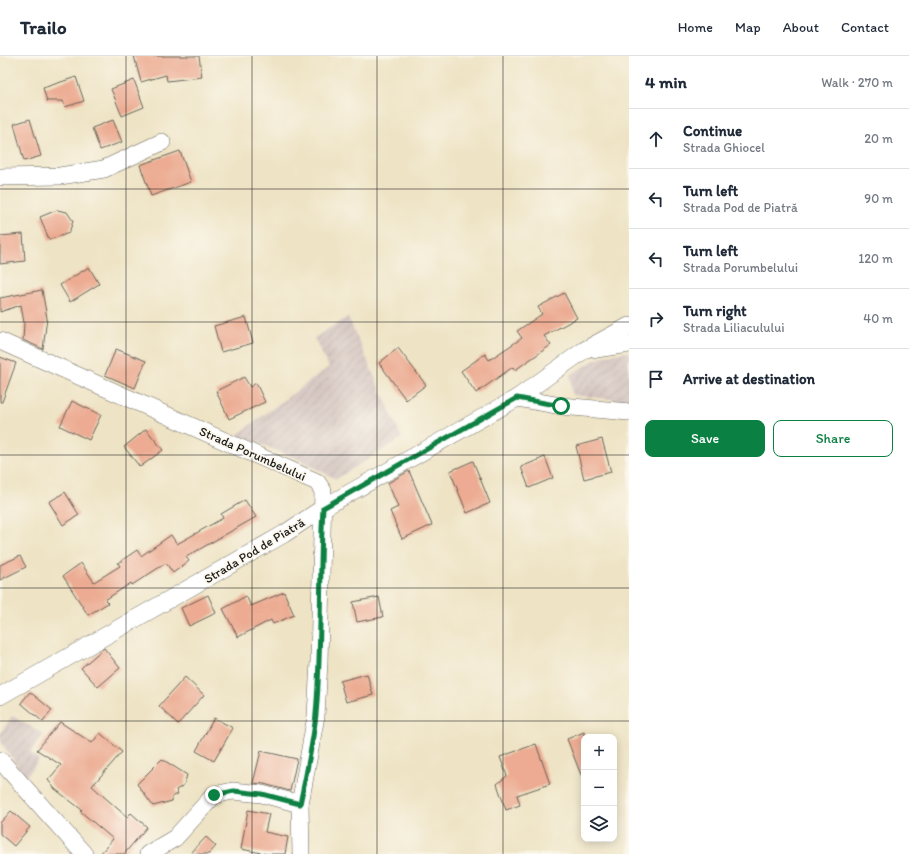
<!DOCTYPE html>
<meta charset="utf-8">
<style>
body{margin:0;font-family:Itim,sans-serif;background:#f6f6f7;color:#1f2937}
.controls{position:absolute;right:12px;bottom:12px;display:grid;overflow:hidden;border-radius:8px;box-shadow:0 2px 10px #0003}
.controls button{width:36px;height:36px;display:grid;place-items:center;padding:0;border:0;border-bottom:1px solid #e0e1e3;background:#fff;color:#1f2937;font:20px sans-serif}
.stop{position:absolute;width:12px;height:12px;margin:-9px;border:3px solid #0b8043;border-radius:50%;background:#fff}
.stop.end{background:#0b8043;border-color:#fff;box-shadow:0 1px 4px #0008}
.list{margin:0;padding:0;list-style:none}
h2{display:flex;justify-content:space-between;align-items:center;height:52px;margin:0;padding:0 16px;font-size:17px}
h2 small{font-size:13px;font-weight:400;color:#747a83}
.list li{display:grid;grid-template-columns:26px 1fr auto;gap:12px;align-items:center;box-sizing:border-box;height:60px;padding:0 16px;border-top:1px solid #e0e1e3}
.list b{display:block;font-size:15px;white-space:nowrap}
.list p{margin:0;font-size:13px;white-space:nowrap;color:#747a83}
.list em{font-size:13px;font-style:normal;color:#747a83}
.actions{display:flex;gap:8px;padding:12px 16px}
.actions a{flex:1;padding:9px 0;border:1px solid #0b8043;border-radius:8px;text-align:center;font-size:14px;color:#0b8043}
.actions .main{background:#0b8043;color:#fff}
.icon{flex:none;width:22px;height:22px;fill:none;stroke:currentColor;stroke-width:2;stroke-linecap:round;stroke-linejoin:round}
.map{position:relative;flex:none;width:629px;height:798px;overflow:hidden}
header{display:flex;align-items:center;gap:24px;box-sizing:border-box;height:56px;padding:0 20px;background:#fff;border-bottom:1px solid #e0e1e3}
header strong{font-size:19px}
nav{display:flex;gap:22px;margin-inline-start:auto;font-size:14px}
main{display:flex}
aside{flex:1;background:#fff}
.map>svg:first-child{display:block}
</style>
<header>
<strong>Trailo</strong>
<nav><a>Home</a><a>Map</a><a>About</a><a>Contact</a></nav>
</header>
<main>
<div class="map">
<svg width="629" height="798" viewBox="0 0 629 798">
<defs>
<pattern id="industrial-furrows" width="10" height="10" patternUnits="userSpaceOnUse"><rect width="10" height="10" fill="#d0c0bc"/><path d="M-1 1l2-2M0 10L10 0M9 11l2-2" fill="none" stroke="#b2a4a1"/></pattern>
</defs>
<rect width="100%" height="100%" fill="#fbf7ec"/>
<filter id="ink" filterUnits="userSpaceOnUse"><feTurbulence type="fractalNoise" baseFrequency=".025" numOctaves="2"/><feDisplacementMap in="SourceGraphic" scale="8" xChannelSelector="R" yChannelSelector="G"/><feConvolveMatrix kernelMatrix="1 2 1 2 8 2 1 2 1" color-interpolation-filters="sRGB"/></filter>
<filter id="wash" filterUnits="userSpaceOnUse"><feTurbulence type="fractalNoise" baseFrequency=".012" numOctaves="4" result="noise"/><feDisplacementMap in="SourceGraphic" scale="16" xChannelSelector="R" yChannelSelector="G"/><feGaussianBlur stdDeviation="0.9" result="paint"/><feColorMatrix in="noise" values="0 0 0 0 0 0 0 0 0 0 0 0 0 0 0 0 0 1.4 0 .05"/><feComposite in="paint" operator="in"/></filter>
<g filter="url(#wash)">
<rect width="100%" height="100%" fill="#eee3c4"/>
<g fill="url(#industrial-furrows)">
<polygon points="348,261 402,382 336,423 298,403 237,379 329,311 314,282"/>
<polygon points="629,295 629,345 572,339 570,319 593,305 604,300"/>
<polygon points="12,660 44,678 30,697 39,704 25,722 0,684 0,678"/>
</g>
<g id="blocks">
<g fill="#ecab92">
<polygon points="134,0 199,0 202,21 167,25 166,19 141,26"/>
<polygon points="76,21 84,45 65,51 63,45 47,45 43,32"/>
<polygon points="134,24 144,51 122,60 111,33"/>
<polygon points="30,63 41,100 24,105 14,68"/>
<polygon points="113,64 122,86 100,94 92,72"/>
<polygon points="180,95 191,126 151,140 140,109"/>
<polygon points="57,154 67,156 73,165 69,177 49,184 40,161"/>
<polygon points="23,178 25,205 0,208 0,180"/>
<polygon points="89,211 99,228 70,246 60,229"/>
<polygon points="42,234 47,262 43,293 23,284 24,267 21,249 0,256 0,242"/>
<polygon points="564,237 577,262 544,280 551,289 515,314 513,311 476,337 461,315 485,298 489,304 522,282 517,275 542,258 538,251"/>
<polygon points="246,261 253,287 221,296 214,270"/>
<polygon points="398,292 426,329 406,344 379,307"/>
<polygon points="116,293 146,305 135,332 105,319"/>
<polygon points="0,301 16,307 2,346 0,346"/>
<polygon points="244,321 250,331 256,327 265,346 229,363 216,335"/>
<polygon points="72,345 101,359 89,384 60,370"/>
<polygon points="146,373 163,394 140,411 124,391"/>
<polygon points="602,383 611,416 584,423 576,390"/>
<polygon points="545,401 553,422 529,432 521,411"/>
<polygon points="473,405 490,447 467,457 450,415"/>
<polygon points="409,415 432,469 402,483 390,455 398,451 388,427"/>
<polygon points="65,436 79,459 63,469 49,446"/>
<polygon points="245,444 256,461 186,501 189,505 173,517 166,507 132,529 131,527 105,544 108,547 88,559 63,520 81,507 94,526 120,510 118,507 137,494 141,500 171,479 177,488 223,462 221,458"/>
<polygon points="20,500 26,511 0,524 0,509"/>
<polygon points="284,536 294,559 273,568 271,564 238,581 223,553 246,540 251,550"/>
<polygon points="208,539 216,557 189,570 181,552"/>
<polygon points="379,541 383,561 357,566 353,546"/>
<polygon points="104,592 120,612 98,631 81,612"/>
<polygon points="367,618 373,639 346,646 340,625"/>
<polygon points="185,621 204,639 178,668 159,650"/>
<polygon points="30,636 52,654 43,666 21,647"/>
<polygon points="214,662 233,672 214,705 196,695"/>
<polygon points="60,666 92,687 100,677 122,696 92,730 127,761 131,757 147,771 124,798 100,798 113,783 80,755 82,754 55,733 48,724 61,709 37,694"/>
<polygon points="584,676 584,724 583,724 567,683"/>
<polygon points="536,688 550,728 517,739 520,749 506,754 497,728 507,720 500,701"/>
<polygon points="261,695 297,703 290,735 264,728 253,727"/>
<polygon points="162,703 187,719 184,729 176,734 178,738 172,741 172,745 153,750 137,728"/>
<polygon points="248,754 269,758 265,776 288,781 285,798 267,798 241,793"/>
<polygon points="11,755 30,771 14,790 0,778 0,767"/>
<polygon points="206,781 216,790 209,798 190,798"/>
</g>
</g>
</g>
<g filter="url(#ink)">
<use href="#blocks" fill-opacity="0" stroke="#666257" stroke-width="1"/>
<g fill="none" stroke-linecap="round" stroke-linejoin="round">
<defs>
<g id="minor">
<polyline points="0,121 60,120 104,113 162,86"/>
<polyline points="0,285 317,426 323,435 319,606 316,660 300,748 301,798"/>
<polyline points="596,293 629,288"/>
<polyline points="517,342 561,350 629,356"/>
<polyline points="0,640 284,478 323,452 517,342 583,295 629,270"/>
<polyline points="0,704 84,798"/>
<polyline points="148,798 175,782 214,739 233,735 262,738 300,748"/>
</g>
</defs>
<use href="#minor" stroke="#666257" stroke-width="18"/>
<use href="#minor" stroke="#fff" stroke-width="17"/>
</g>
</g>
<g fill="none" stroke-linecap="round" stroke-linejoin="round" filter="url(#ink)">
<path stroke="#0b8043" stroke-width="5" d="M214,739L234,735L262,738L300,748C306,719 313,688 316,658C322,590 319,521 323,452L517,342L561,350"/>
</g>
<path fill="none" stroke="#1c1c1c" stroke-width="1" stroke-opacity="0.55" d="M126,0V798M252,0V798M377,0V798M503,0V798M0,133H629M0,266H629M0,399H629M0,532H629M0,665H629"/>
<g text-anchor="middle" stroke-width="3.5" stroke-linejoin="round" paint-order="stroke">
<g font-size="13" fill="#1c1c1c" stroke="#fbf7ec">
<text transform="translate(253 397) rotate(24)" y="5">Strada Porumbelului</text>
<text transform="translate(254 494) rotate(-31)" y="5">Strada Pod de Piatră</text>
</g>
</g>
</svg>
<div class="controls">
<button>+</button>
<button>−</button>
<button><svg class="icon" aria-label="layers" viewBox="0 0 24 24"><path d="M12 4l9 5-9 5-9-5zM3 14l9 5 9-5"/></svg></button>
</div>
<div class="stop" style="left:561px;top:350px"></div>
<div class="stop end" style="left:214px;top:739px"></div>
</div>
<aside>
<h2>4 min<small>Walk · 270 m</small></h2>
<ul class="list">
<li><svg class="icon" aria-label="ahead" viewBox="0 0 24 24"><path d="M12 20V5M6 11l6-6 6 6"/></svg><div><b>Continue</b><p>Strada Ghiocel</p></div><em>20 m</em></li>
<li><svg class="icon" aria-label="left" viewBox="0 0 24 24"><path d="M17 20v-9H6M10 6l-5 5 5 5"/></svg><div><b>Turn left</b><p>Strada Pod de Piatră</p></div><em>90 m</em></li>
<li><svg class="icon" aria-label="left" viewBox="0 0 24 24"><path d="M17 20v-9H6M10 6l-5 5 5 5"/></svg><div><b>Turn left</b><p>Strada Porumbelului</p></div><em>120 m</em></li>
<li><svg class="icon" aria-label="right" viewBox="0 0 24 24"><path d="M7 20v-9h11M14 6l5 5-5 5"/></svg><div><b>Turn right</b><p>Strada Liliaculului</p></div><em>40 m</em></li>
<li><svg class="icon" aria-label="arrive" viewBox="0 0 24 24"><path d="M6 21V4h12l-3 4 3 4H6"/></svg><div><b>Arrive at destination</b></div></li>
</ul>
<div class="actions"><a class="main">Save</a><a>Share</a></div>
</aside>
</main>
